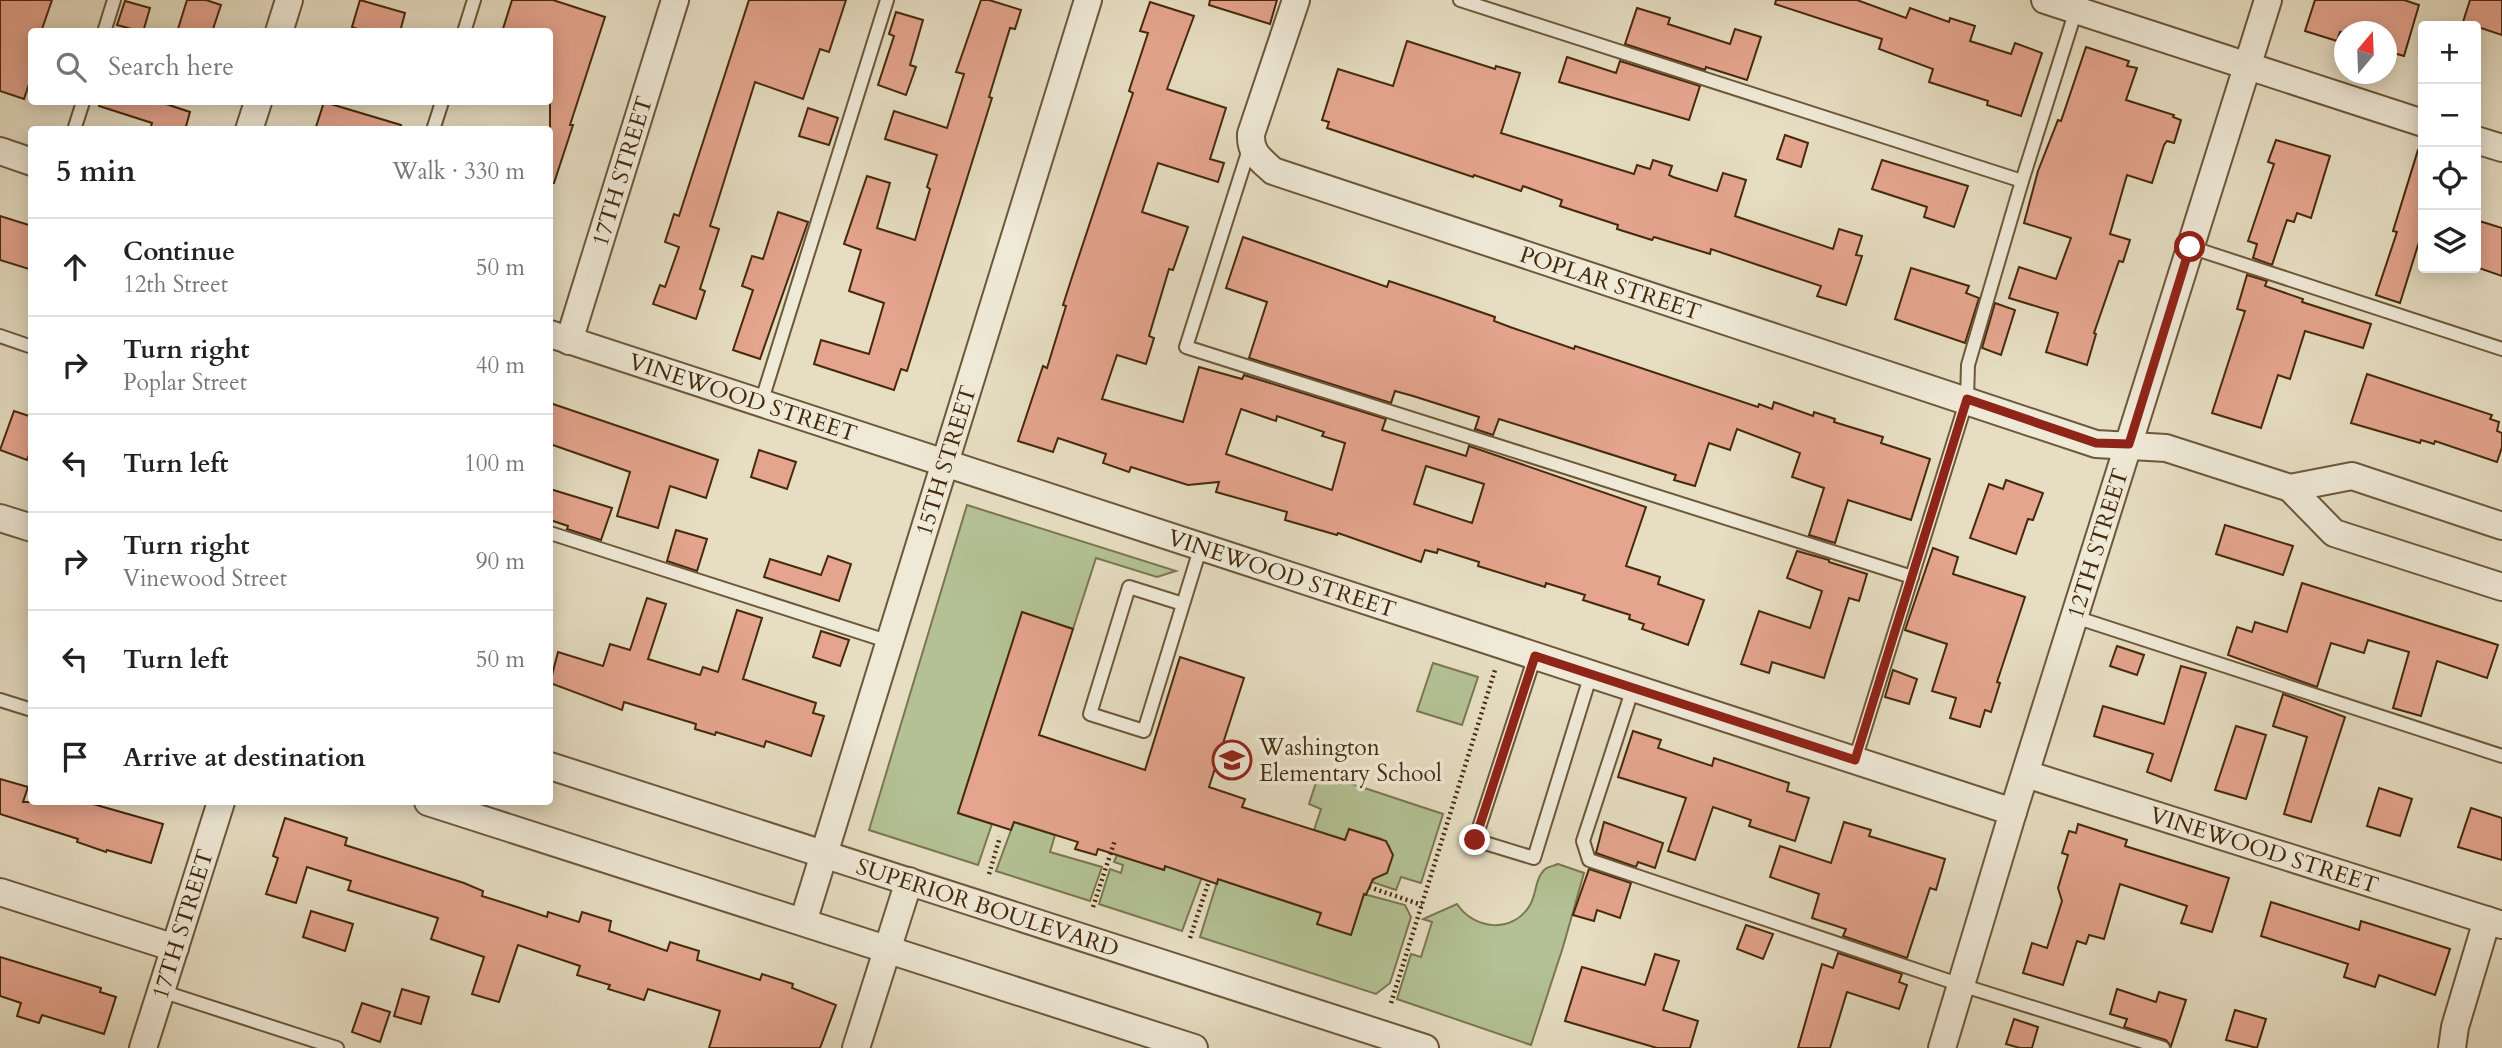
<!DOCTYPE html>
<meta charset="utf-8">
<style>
body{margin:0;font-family:Cardo,serif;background:#f6f6f6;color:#222}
.controls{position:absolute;right:21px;top:21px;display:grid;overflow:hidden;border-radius:7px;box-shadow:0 4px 18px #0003}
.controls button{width:63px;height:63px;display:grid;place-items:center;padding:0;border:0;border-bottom:2px solid #e0e0e0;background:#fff;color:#222;font:35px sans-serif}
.compass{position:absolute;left:2334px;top:21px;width:63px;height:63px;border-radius:50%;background:#fff;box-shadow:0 4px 18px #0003;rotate:19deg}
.stop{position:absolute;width:21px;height:21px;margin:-16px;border:5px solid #8f2418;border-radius:50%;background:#fff}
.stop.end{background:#8f2418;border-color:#fff;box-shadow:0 2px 7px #0008}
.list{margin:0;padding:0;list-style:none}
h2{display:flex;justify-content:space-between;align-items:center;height:91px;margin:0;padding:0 28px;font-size:30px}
h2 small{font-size:23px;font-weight:400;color:#767676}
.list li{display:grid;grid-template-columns:46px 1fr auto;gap:21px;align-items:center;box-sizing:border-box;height:98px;padding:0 28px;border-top:2px solid #e0e0e0}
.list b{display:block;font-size:26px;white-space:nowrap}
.list p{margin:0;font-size:23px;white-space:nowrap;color:#767676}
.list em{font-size:23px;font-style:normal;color:#767676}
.icon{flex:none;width:38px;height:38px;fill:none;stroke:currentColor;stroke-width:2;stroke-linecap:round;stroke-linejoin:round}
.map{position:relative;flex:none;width:2502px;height:1048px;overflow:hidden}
.search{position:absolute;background:#fff;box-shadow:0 4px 18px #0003;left:28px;top:28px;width:525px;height:77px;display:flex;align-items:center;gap:18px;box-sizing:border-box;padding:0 24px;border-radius:7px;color:#767676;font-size:26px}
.panel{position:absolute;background:#fff;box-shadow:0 4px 18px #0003;left:28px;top:126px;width:525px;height:679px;border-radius:7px}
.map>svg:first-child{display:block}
</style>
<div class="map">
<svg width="2502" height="1048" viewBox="0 0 2502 1048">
<rect width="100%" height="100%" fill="#e6ddc2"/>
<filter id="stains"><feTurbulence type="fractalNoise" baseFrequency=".00286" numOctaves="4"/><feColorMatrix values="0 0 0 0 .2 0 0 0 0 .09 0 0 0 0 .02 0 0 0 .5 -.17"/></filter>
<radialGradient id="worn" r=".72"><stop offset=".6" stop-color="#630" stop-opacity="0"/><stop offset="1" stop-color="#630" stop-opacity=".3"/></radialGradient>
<g fill="#b3c194" stroke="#7c7650" stroke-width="2">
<polygon points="967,505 1176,571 1157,577 1096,558 1073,629 1022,613 958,813 992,824 978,865 869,830"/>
<polygon points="1433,663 1478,677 1462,725 1417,711"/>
<polygon points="1319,773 1443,814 1421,883 1401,877 1396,890 1372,882 1392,855 1389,846 1382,844 1382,839 1349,829 1345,840 1314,830 1321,809 1309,804"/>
<polygon points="1014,822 1055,835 1050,852 1102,867 1090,901 996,871"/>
<polygon points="1117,855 1164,870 1167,862 1203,874 1182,931 1099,904 1110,869 1121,873 1123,865 1114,862"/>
<path d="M1558,864L1584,873L1563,947L1531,1045L1397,999L1411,954L1421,957L1432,922L1423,919L1457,904C1474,930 1513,934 1530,905C1536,895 1535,883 1541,874C1546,866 1551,867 1558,864Z"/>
<polygon points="1218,879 1321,913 1318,924 1351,934 1364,894 1405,905 1411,917 1390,983 1376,994 1200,937"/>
</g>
<g fill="#e4a48d" stroke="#452a0b" stroke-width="2" fill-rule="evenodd">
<polygon points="0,0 52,0 41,32 32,32 32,75 24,99 0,91"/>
<polygon points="187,0 206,0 221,5 212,32 177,32"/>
<polygon points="360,0 405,13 400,32 365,32 352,27"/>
<polygon points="512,0 553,0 605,17 570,125 573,125 554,183 550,183 550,32 502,32"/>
<polygon points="749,0 846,0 829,52 820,49 803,99 755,82 710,226 719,229 700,289 705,291 696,319 653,304 660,285 665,287 679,247 665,242 674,214 679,216"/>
<polygon points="981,0 989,0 1021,10 1015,29 1010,28 989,97 992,98 907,371 901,369 894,390 814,364 821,340 869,354 884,303 849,291 861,250 844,244 867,176 890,183 877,228 915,240 930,189 927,187 937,155 885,139 894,111 947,128 964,74 956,72"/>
<polygon points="1210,0 1277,0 1270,24 1209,5"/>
<polygon points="1776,0 1857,0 1906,18 1910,8 1949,22 1950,18 1975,26 1970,41 2011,54 2015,43 2042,53 2021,116 1987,105 1988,101 1929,82 1933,69 1879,49 1882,39 1775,4"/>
<polygon points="2315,0 2404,0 2419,5 2404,56 2386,51 2386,32 2340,32 2337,41 2305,31"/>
<polygon points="2470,0 2502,0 2502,35 2463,22"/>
<polygon points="125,1 150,8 143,32 117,25"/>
<path d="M1150,2L1194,16L1167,89L1226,108L1210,159L1224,163L1218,182L1158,163L1142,212L1188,227L1173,270L1169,269L1149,336L1154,338L1146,364L1117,355L1102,399L1183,422L1199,367L1242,379L1244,375L1386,419L1382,430L1466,456L1469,446L1646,507L1626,566L1660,577L1658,584L1704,600L1688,645L1642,629L1644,624L1629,619L1630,615L1583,600L1585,595L1546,583L1545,587L1478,566L1479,562L1438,549L1437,553L1425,550L1421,562L1338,533L1337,535L1285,520L1287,512L1216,492L1219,482L1188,485L1131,467L1129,472L1103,463L1106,454L1058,438L1053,452L1018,441L1043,366L1047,368L1066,306L1063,305L1072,277L1133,93L1129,91L1148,33L1140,31ZM1241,409L1276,421L1277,416L1324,432L1322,436L1345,443L1332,490L1226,454ZM1426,466L1484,484L1472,523L1414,504Z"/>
<polygon points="1637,8 1670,18 1668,24 1730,44 1735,29 1761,37 1747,80 1706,67 1705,70 1625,44"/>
<polygon points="896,12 923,20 910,65 916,67 906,95 878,85 894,36 889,34"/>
<polygon points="1407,41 1495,69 1496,66 1520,73 1501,133 1634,174 1637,165 1650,169 1653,160 1672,166 1669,175 1673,177 1717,191 1723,173 1746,180 1735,216 1833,249 1839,229 1862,236 1856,255 1862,256 1846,305 1817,296 1821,286 1758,265 1711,249 1710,254 1654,237 1652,240 1617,229 1618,225 1560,206 1562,200 1523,186 1521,191 1474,175 1473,177 1327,128 1329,122 1322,120 1338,69 1393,86"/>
<polygon points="2086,47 2129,61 2127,66 2137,68 2126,100 2174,115 2173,117 2181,120 2174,143 2167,141 2164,145 2152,183 2127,175 2110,234 2130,240 2123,262 2119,261 2094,333 2096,334 2087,365 2046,352 2058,313 2009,298 2019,267 2056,279 2071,238 2024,223 2038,171 2058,120 2061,121"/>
<polygon points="1567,57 1616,73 1620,61 1700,86 1689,120 1559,82"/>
<polygon points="99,102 160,102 190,112 185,130 150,130 152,123 99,106"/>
<polygon points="324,102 401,125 400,130 315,130"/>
<polygon points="808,108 838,118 829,145 799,136"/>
<polygon points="1785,135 1808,143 1801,167 1777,159"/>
<polygon points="2276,140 2330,156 2311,218 2297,213 2294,222 2287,220 2272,265 2253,258 2257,244 2248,241 2274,164 2268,162"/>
<polygon points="2418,150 2423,151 2423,229 2400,303 2376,295 2397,232 2393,231"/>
<polygon points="1882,160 1968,186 1954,227 1924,217 1927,207 1872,189"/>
<polygon points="778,212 808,222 760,359 733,350 753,290 742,286 752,256 763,259"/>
<polygon points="0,216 32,226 32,270 0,260"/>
<polygon points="2476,220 2502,228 2502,276 2476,267"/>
<polygon points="1243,237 1387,287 1389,281 1437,297 1495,317 1494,321 1510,327 1574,349 1575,346 1758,407 1759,404 1772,409 1774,402 1813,416 1814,412 1835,419 1834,422 1883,437 1881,443 1930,459 1911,520 1848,500 1835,543 1809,535 1824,488 1792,477 1800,453 1737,429 1730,450 1709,443 1695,486 1674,480 1676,475 1499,419 1493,435 1475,429 1479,417 1413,396 1395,391 1391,403 1249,358 1267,302 1226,288"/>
<polygon points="1911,268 1969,286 1966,293 1979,298 1965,343 1895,319"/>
<polygon points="2247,275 2267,281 2265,286 2303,299 2302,302 2371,324 2363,348 2305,331 2290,379 2278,375 2261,428 2212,413 2245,311 2237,309"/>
<polygon points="1995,303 2015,310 2001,355 1982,348"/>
<polygon points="2367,374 2492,415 2490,419 2499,422 2497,431 2502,433 2502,447 2497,462 2435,441 2434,444 2421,440 2420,443 2351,423"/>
<polygon points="550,403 718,460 706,498 670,486 658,528 617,516 630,472 550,444"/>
<polygon points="14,411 32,417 32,448 27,460 0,450"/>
<polygon points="759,450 796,462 787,489 751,477"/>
<polygon points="2006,480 2043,493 2033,520 2028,519 2016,554 1970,538 1989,484 2003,489"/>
<polygon points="550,489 612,508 601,540 567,529 568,526 550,520"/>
<polygon points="2225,525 2293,546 2283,575 2216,554"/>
<polygon points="676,530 707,539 697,571 667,561"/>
<polygon points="1933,548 1958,557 1953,574 2025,597 1997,682 2000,683 1991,712 1985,710 1980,727 1950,718 1956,698 1932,691 1947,644 1905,630"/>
<polygon points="1797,551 1829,560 1829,562 1867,574 1859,601 1849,598 1824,678 1772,662 1769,673 1741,664 1759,611 1810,628 1822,591 1787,578"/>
<polygon points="828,556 851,564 839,601 764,577 770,559 821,575"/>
<polygon points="2302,583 2498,645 2487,678 2437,661 2421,716 2393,708 2409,652 2368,640 2364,653 2331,643 2317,687 2228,655 2237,627 2252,632 2255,622 2287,632"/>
<polygon points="647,598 666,604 648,659 700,675 703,667 718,672 737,610 762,618 743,679 816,703 813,713 824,716 811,756 766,741 764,747 716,732 715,735 695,729 696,724 624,702 622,710 550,683 558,652 603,666 610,644 630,650"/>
<polygon points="1022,612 1073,629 1039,735 1145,770 1180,657 1244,678 1209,787 1245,799 1242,807 1345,840 1349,829 1386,841 1393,855 1387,873 1373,879 1366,895 1364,894 1351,935 1317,924 1321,913 1218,879 1217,884 1165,866 1164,870 1098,849 1096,855 1075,849 1078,842 1014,822 1011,830 958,813"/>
<polygon points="821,631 849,640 840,666 813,657"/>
<polygon points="2117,646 2144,655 2137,675 2110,666"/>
<polygon points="2181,666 2206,673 2171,781 2147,772 2153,754 2094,736 2103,706 2164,724"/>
<polygon points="1893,670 1917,679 1909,704 1885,697"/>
<polygon points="2283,694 2345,717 2311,822 2284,814 2307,737 2273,726"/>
<polygon points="2236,726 2266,735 2246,799 2215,790"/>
<polygon points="1633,731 1661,740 1658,748 1712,766 1714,758 1789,783 1787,791 1809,798 1795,841 1749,826 1751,820 1713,807 1695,860 1668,851 1686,798 1618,777"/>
<polygon points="0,779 28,787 23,802 86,802 163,824 151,863 107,850 106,852 77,842 78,839 0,814"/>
<polygon points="2379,788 2412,799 2400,836 2367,826"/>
<polygon points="2471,808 2502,818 2502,860 2458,847"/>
<polygon points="285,818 347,838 345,845 464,883 483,891 482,896 517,907 547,917 548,912 579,922 582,912 611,921 609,931 667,951 670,942 699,951 697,960 760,980 762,974 793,984 792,988 836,1005 820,1048 709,1048 720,1011 648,989 644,1000 608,989 610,985 577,975 580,966 518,945 499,1002 472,994 484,957 431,939 438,918 348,890 351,881 307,867 296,903 266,894 278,858 273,856"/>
<polygon points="1604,822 1663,843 1655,868 1638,862 1636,867 1596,853"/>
<polygon points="1844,822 1871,830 1869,836 1945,859 1936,890 1930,888 1907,958 1843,936 1846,929 1812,918 1819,894 1770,877 1780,846 1831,863"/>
<polygon points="2078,824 2127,840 2125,846 2229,878 2212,932 2181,923 2187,906 2120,884 2104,939 2089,935 2086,944 2077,941 2063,985 2023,973 2032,943 2047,948 2062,901 2058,888 2068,855 2062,853 2069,831 2076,833"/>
<polygon points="1589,869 1631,883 1620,918 1597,910 1594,921 1573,915"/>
<polygon points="2271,902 2359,930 2361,921 2450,949 2435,995 2379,975 2375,987 2344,977 2348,964 2261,936"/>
<polygon points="311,911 353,924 345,951 303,937"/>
<polygon points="1746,925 1773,934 1763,959 1737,949"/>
<polygon points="1838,953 1902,974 1899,982 1907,985 1899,1009 1847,992 1830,1048 1798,1048 1822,964 1833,968"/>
<polygon points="1655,954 1679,961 1663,1010 1698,1021 1690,1048 1657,1048 1565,1021 1582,967 1645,985"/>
<polygon points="0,957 101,988 100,992 116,997 104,1034 42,1015 39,1023 17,1016 21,1003 0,996"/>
<polygon points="402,989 429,997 421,1024 394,1016"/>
<polygon points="2117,989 2156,1002 2159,992 2186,1000 2171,1046 2166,1040 2124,1027 2127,1019 2110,1014"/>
<polygon points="362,1003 390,1012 380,1042 352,1032"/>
<polygon points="2235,1010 2266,1019 2257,1048 2226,1040"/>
<polygon points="2014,1019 2038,1027 2032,1048 2020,1048 2006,1044"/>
</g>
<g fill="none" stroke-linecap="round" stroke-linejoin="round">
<defs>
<g id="lane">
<polyline points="1460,0 2022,181 2076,10"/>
<polyline points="104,32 114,0"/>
<polyline points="464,32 474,0"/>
<polyline points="74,130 83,102"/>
<polyline points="433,130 442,102"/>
<polyline points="1250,146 1186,347 1912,577"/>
<polyline points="2190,247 2502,349"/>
<polyline points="0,336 32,347"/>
<polyline points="761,403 887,0"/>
<polyline points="550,533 890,642"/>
<polyline points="1183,604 1129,587 1090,714 1144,731 1201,546"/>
<polyline points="2075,617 2502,756"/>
<polyline points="1535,656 1475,840 1534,858 1591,674"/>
<polyline points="1633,688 1583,841 1589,860 1961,985 2163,1048"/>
<polyline points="0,700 32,710"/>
<polyline points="1855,760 1967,399 1968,365 2022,181"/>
<polyline points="161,991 337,1048"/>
</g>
<g id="street">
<path id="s1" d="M1296,0L1251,134C1250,153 1260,159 1273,171L2096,444L2166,448L2290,488L2334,533L2502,587"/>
<polyline points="2045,0 2423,123"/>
<polyline points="279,32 289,0"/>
<polyline points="249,130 258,102"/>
<polyline points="2476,140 2502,148"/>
<polyline points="0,151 32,162"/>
<path id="s2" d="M550,334L2013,812"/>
<path id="s3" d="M569,341L675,0"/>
<polyline points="2290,488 2352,476 2502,526"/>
<polyline points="0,518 32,528"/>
<path id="s4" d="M550,766L1425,1048"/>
<path id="s5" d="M2026,774L2502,925"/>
<polyline points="428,802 1194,1048"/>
<polyline points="0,892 175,948"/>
<path id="s6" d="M803,922L1088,0"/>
<path id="s7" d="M143,1048L221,802"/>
<polyline points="856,1048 909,881"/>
<path id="s8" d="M1942,1048L2013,812L2268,0"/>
<polyline points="2452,1048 2455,1027 2487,920"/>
</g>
</defs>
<use href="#lane" stroke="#6d5739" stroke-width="16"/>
<use href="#street" stroke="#6d5739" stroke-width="30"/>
<g stroke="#452a0b" stroke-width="4.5" stroke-dasharray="2 3.5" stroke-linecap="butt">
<polyline points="989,874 1000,837"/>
<polyline points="1369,887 1422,905"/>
<polyline points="1093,907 1115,840"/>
<polyline points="1190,938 1209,881"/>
<polyline points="1391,1003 1495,670"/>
</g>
<use href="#lane" stroke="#efe9d7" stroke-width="12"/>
<use href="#street" stroke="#efe9d7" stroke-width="26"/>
</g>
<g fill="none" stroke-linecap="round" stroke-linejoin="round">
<polyline stroke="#8f2418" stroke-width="9" points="1475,840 1535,656 1855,760 1967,399 2096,443 2129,444 2190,247"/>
</g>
<defs>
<symbol id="school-ring" viewBox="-11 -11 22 22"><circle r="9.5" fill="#efe9d7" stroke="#8f2418" stroke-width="1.5"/><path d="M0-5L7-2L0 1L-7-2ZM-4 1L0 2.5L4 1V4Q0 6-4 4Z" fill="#8f2418"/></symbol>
</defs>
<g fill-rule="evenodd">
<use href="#school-ring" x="1210" y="738" width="44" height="44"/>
</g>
<g text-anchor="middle" stroke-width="7" stroke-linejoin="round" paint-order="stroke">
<g font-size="23" fill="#452a0b" stroke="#efe9d7">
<text dy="8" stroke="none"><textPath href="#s3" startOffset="178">17TH STREET</textPath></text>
<text dy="8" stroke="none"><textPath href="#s1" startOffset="542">POPLAR STREET</textPath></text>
<text dy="8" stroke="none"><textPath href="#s2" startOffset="203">VINEWOOD STREET</textPath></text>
<text dy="8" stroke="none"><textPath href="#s6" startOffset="483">15TH STREET</textPath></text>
<text dy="8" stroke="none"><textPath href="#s8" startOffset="528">12TH STREET</textPath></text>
<text dy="8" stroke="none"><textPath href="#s2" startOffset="770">VINEWOOD STREET</textPath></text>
<text dy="8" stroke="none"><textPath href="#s5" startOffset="250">VINEWOOD STREET</textPath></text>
<text dy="8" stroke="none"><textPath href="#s4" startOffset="460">SUPERIOR BOULEVARD</textPath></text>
<text dy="8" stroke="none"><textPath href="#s7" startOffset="130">17TH STREET</textPath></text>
</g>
<g font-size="23" fill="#452a0b" stroke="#efe9d7" text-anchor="start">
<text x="1259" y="755">Washington<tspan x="1259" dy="26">Elementary School</tspan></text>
</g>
</g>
<rect width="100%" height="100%" filter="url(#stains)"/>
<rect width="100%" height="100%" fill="url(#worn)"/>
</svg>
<div class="controls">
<button>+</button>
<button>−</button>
<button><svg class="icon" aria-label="locate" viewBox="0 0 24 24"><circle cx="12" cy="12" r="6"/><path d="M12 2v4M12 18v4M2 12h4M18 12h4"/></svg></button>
<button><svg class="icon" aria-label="layers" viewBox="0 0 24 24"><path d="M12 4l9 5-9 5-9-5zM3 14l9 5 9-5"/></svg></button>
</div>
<svg class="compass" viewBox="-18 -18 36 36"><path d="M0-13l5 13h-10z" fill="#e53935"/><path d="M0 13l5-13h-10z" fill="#767676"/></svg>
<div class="stop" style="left:2190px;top:247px"></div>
<div class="stop end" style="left:1475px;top:840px"></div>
<div class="search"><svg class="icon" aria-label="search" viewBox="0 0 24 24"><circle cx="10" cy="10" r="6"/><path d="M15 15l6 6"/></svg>Search here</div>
<section class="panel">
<h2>5 min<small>Walk · 330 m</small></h2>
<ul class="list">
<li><svg class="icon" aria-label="ahead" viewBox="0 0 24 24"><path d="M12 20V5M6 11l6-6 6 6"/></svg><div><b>Continue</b><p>12th Street</p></div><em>50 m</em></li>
<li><svg class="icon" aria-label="right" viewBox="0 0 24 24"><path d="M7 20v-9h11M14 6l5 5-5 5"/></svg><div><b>Turn right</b><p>Poplar Street</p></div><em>40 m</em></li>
<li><svg class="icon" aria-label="left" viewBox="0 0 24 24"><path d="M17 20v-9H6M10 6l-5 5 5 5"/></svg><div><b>Turn left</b></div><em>100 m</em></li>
<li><svg class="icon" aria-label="right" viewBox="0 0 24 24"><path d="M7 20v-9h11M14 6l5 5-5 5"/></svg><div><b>Turn right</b><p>Vinewood Street</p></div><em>90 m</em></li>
<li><svg class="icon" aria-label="left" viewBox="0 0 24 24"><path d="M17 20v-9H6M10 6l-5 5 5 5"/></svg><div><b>Turn left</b></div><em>50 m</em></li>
<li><svg class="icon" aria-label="arrive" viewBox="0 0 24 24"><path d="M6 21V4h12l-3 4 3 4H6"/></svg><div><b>Arrive at destination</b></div></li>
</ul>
</section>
</div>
